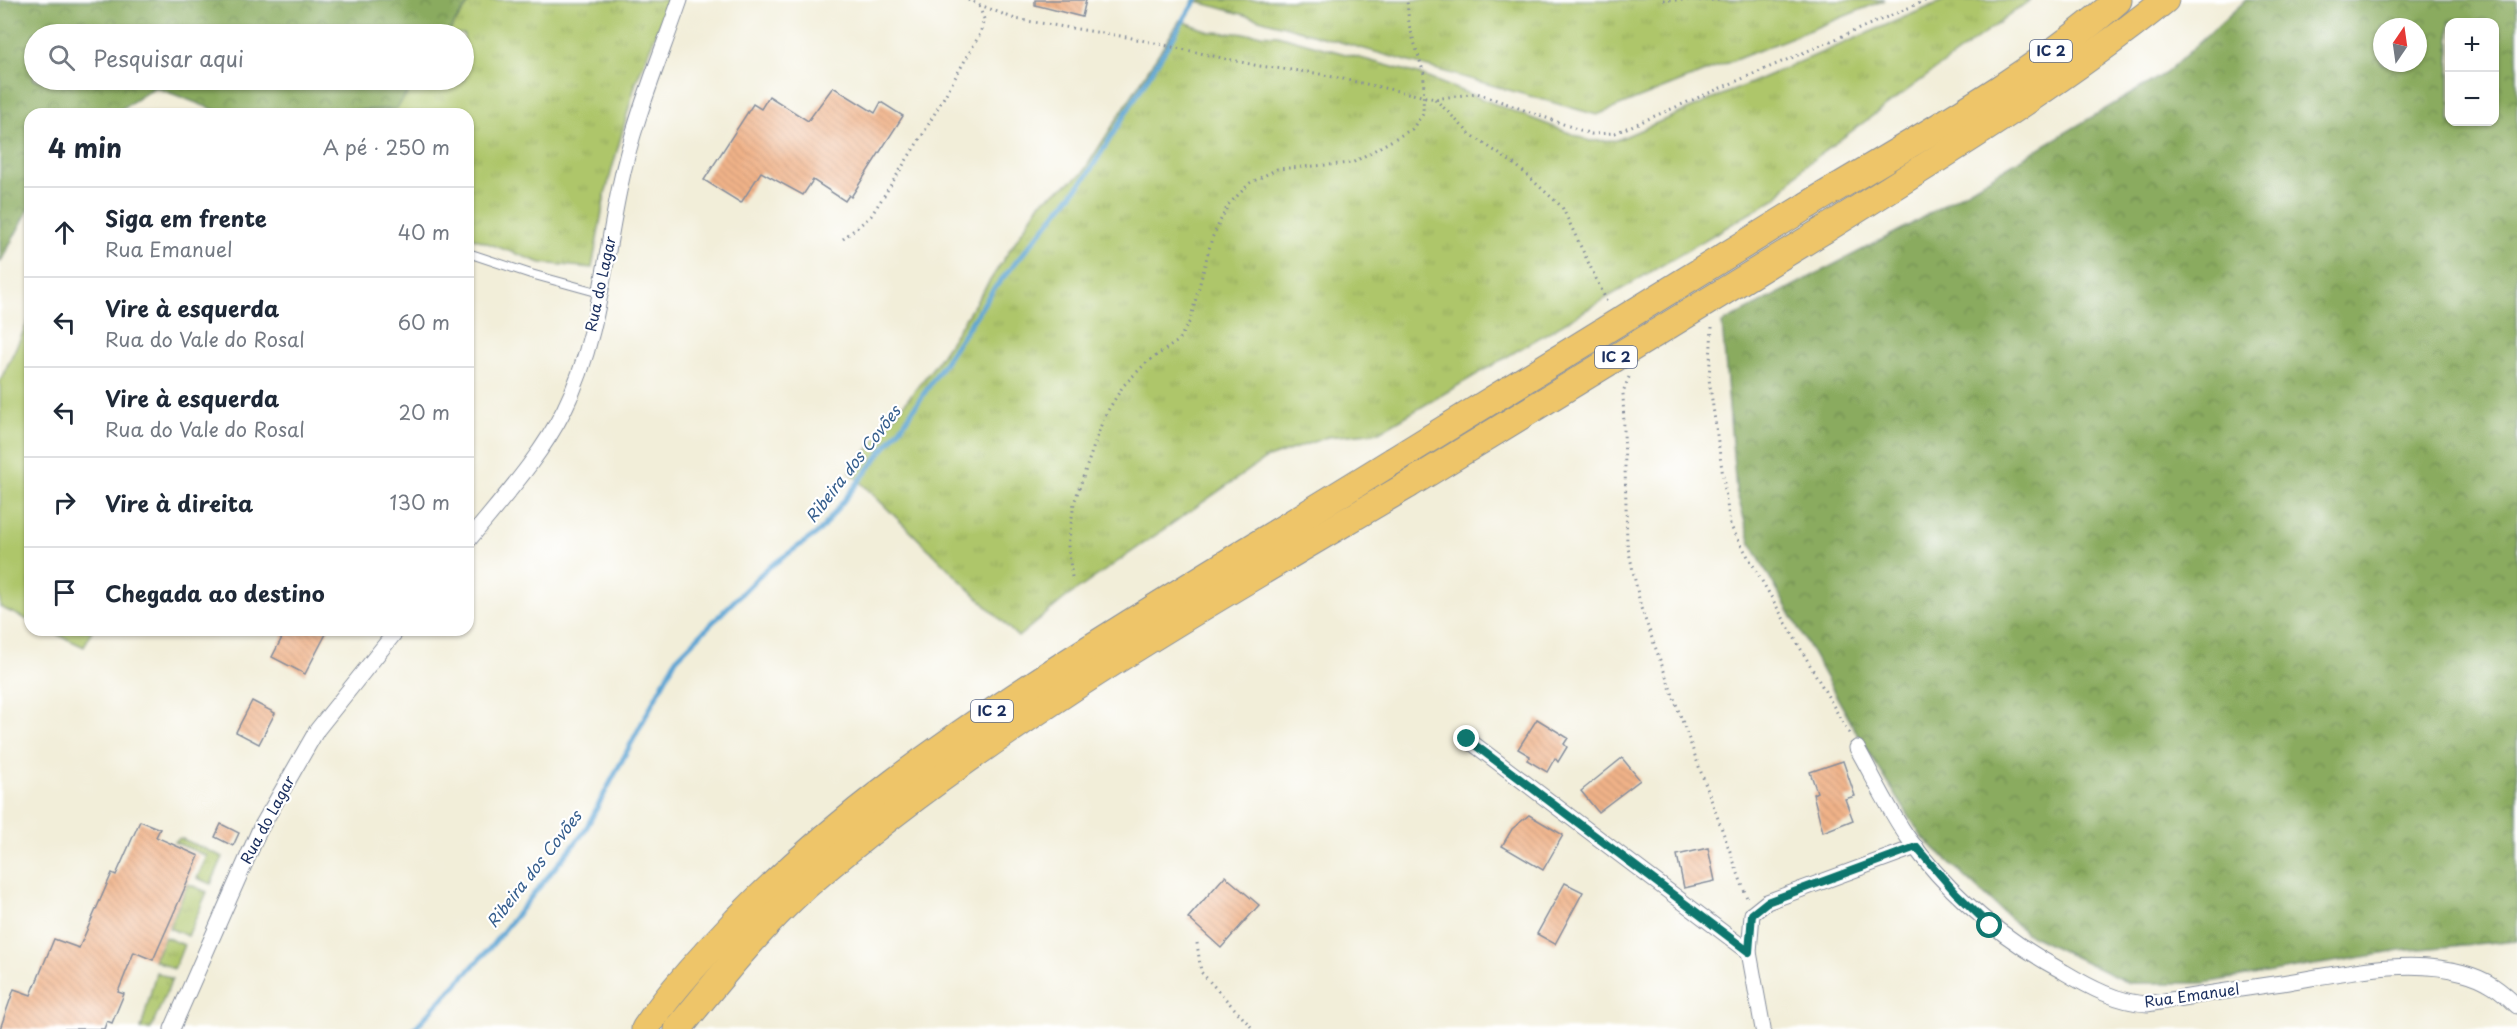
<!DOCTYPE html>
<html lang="pt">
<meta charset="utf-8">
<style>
body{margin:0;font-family:"Playpen Sans",sans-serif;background:#f6f6f7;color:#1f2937}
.controls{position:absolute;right:18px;top:18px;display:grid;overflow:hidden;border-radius:12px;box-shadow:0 2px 4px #0004}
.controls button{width:54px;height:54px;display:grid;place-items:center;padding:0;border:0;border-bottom:2px solid #e0e1e3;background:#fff;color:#1f2937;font:30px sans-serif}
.compass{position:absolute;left:2373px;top:18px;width:54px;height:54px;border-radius:50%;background:#fff;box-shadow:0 2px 4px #0004;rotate:13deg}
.stop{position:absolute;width:18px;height:18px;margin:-14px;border:4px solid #0f766e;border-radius:50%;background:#fff}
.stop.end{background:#0f766e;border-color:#fff;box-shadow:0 2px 6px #0008}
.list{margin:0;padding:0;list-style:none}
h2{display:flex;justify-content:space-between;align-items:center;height:78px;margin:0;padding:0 24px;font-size:26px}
h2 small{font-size:20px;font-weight:400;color:#747a83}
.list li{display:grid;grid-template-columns:39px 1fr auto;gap:18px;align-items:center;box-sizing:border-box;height:90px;padding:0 24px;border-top:2px solid #e0e1e3}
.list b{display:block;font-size:22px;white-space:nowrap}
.list p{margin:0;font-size:20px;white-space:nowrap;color:#747a83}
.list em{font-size:20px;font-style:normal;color:#747a83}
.icon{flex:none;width:33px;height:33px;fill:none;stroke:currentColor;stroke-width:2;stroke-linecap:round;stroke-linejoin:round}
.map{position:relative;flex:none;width:2517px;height:1029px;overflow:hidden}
.search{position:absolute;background:#fff;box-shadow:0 2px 4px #0004;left:24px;top:24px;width:450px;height:66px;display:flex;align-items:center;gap:15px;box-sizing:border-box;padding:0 21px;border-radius:33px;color:#747a83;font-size:22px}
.panel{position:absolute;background:#fff;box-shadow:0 2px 4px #0004;left:24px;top:108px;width:450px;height:528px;border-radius:18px}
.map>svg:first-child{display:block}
</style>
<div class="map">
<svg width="2517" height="1029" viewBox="0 0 2517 1029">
<defs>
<pattern id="grass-tufts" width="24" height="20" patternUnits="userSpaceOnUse" patternTransform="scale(1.5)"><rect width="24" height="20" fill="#aec66b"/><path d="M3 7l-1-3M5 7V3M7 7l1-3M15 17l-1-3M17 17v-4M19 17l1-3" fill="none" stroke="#95aa5f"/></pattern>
<pattern id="forest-crowns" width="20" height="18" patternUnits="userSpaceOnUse" patternTransform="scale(1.5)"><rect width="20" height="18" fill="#8aab5f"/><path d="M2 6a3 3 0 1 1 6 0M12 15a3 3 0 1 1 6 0" fill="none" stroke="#708c52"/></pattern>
<pattern id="building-back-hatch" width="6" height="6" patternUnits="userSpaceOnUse" patternTransform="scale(1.5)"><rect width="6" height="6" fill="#f0b288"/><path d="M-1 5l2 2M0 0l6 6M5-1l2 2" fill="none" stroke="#cd9978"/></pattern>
</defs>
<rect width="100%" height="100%" fill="#fff"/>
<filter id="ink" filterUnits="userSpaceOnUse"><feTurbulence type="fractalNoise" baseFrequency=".0167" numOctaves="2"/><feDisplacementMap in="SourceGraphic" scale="12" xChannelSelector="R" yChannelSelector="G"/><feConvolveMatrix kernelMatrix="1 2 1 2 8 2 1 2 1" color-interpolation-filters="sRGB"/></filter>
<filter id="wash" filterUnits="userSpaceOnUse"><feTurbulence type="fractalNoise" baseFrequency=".008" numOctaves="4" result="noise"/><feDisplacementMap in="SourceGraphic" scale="24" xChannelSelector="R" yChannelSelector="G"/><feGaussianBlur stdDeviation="1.35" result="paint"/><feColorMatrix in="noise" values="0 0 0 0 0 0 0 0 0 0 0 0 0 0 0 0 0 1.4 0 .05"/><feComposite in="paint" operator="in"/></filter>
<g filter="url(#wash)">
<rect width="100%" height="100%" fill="#f2eed9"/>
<g fill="url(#grass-tufts)" stroke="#647a64" stroke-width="1.5">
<polygon points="471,0 670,0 636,82 605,195 592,268 541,263 468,236 468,114 303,114 396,109 417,80 464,80 464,34 447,34"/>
<polygon points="1192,0 1885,0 1597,115"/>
<polygon points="1945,0 2030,0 1803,167 1776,198 1379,432 1327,437 1265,459 1064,599 1018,637 850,472 935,365 1041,202 1082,174 1180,20 1210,32 1277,35 1418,74 1590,141 1617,140"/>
<polygon points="180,838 223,857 211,884 197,878 207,856 174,842"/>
<polygon points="188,884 207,892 188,936 169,928"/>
<polygon points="165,937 184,945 174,969 154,960"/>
<polygon points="156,972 172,979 151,1029 141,1029"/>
</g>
<g fill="url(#forest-crowns)" stroke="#526d5e" stroke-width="1.5" fill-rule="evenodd">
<polygon points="0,0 471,0 447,34 34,34 34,80 417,80 396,109 225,114 155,87 114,114 30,114 30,207 0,263"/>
<path d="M2246,0H2517V940L2400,951L2204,983H2128L2026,933L1922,837L1861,740L1751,544L1736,490L1722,323L1908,226L2166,73ZM2450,22H2494V122H2450ZM2382,27H2418V63H2382Z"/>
</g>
<g fill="#aec66b" stroke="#647a64" stroke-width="1.5">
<polygon points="30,318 30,621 0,607 0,381"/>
<polygon points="48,630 92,630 84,647"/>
</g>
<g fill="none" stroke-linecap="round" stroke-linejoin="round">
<polyline stroke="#5ca4d3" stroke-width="5" points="414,1029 488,950 584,832 676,659 765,570 820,531 905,422 993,290 1086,177 1196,0"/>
</g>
<g id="blocks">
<g fill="url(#building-back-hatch)">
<polygon points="1035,0 1086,0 1082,17 1035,5"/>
<polygon points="833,87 875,113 881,102 903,116 851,197 849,195 845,201 813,180 803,195 761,172 741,203 704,180 753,104 761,109 769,96 808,121"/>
<polygon points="286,630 328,630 305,674 272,657"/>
<polygon points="252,701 275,713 259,744 236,732"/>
<polygon points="1537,719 1568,738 1564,744 1567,747 1558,762 1555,758 1547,772 1527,760 1530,756 1518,749"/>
<polygon points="1622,758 1640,780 1598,812 1581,791"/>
<polygon points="1843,761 1855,796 1845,799 1853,820 1823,832 1813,794 1817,792 1810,772"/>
<polygon points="1529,815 1563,835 1543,870 1502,846 1512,829"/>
<polygon points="140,821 160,829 156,837 199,856 153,960 134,952 118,992 124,994 112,1023 107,1021 104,1029 0,1029 14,989 31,995 54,939 79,948 112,873 116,875"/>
<polygon points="221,824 239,833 233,846 215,837"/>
<polygon points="1708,848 1715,881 1684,888 1677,855"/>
<polygon points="1225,876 1259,905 1221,948 1188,918"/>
<polygon points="1565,883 1583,892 1555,944 1537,934"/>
</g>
</g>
</g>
<g filter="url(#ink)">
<use href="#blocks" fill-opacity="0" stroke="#868e9c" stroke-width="1.5"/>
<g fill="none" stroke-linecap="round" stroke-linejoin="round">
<defs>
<polyline id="lane" points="468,253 531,274 600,293"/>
<g id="street">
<path d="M468,541C502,499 540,458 564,410C599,340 604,260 620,186C633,122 659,61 680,0"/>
<polyline points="1467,739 1749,952"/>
<path d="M1857,748C1874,778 1889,811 1909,839C1950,896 2003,939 2064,972C2089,987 2119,1003 2148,1004C2195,995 2241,989 2288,982C2344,973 2408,957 2464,973C2487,979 2501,990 2517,1006"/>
<polyline points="172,1029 259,831 317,730 397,630"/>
<polyline points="1763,1029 1749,952 1752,914 1767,902 1916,847"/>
</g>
<g id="highway">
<path d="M1808,205C1913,141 2026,81 2118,0"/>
<path d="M1824,230C1940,157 2058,86 2165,0"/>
<path d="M645,1029C671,990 705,954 737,920C835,819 944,742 1062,666C1171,596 1282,530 1393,461"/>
<path d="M678,1029C718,980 759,928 807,885C987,728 1202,607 1408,485"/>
</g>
</defs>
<use href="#lane" stroke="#868e9c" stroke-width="10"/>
<use href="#street" stroke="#868e9c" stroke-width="17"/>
<use href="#highway" stroke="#868e9c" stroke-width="29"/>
<g stroke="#868e9c" stroke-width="3" stroke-dasharray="1.5 4.5" stroke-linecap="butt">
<polyline points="968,0 1015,19 1127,37 1259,66 1315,73 1435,99 1477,93 1591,134 1615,133 1927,0"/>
<polyline points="1663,0 1720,0"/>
<polyline points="1435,99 1470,134 1517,166 1562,207 1608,304"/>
<polyline points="843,239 871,216 923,134 980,34 984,19 979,6"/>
<polyline points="1712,327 1709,379 1730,525 1850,735"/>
<polyline points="1629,377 1623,392 1627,543 1641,608 1747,898"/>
<polyline points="1072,577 1068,546 1074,503 1104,417 1123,386 1147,362 1178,341 1190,321 1212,238 1228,205 1250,183 1277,169 1352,163 1412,129 1423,114 1424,74 1409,25 1407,0"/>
<polyline points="1197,943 1201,972 1253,1029"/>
</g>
<use href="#lane" stroke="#fff" stroke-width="8"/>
<use href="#street" stroke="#fff" stroke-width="15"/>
<use href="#highway" stroke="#eec569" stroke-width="27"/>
<defs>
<g id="highway-bridge">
<polyline points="1393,461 1808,205"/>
<polyline points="1408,485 1824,230"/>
</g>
</defs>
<use href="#highway-bridge" stroke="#868e9c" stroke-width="29" stroke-linecap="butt"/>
<use href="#highway-bridge" stroke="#eec569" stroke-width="27"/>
</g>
</g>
<g fill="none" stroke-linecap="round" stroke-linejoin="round" filter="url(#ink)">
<polyline stroke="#0f766e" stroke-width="8" points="1467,739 1749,952 1752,914 1767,902 1916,847 1955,892 1990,926"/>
</g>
<g text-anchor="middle" stroke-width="4.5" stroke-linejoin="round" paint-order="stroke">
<g fill="#fff" stroke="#5f6d8e" stroke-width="1.5">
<rect x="2030" y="40" width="42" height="22" rx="4.5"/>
<rect x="1595" y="346" width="42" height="22" rx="4.5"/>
<rect x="971" y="700" width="42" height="22" rx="4.5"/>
</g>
<g font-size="14" font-weight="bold" fill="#1b2f5e">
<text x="2051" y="56">IC 2</text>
<text x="1616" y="362">IC 2</text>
<text x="992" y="716">IC 2</text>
</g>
<g font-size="15" fill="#1b2f5e" stroke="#fff">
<text transform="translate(601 284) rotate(-78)" y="5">Rua do Lagar</text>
<text transform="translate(268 820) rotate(-62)" y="5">Rua do Lagar</text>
<text transform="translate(2192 996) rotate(-8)" y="5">Rua Emanuel</text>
</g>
<g font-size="16" font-style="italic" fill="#355e8d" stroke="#fff">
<text transform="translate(853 464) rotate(-52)" y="6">Ribeira dos Covões</text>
<text transform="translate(534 869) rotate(-52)" y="6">Ribeira dos Covões</text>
</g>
</g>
</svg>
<div class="controls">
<button>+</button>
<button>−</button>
</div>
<svg class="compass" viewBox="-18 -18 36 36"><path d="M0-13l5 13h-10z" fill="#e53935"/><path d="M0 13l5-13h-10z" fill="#747a83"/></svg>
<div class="stop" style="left:1990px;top:926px"></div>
<div class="stop end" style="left:1467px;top:739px"></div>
<div class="search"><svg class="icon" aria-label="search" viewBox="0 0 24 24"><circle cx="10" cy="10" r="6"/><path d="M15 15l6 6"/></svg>Pesquisar aqui</div>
<section class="panel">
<h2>4 min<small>A pé · 250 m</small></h2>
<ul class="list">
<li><svg class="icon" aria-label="ahead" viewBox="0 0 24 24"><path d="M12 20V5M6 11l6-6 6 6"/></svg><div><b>Siga em frente</b><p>Rua Emanuel</p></div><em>40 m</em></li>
<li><svg class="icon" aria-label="left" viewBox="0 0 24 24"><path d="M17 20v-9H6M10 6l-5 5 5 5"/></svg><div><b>Vire à esquerda</b><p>Rua do Vale do Rosal</p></div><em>60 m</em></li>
<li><svg class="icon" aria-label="left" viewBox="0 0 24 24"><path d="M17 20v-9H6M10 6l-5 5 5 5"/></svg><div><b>Vire à esquerda</b><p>Rua do Vale do Rosal</p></div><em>20 m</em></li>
<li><svg class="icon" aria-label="right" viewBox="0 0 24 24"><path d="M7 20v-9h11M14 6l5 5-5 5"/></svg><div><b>Vire à direita</b></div><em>130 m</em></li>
<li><svg class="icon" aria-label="arrive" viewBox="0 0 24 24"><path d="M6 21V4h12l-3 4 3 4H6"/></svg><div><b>Chegada ao destino</b></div></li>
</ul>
</section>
</div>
